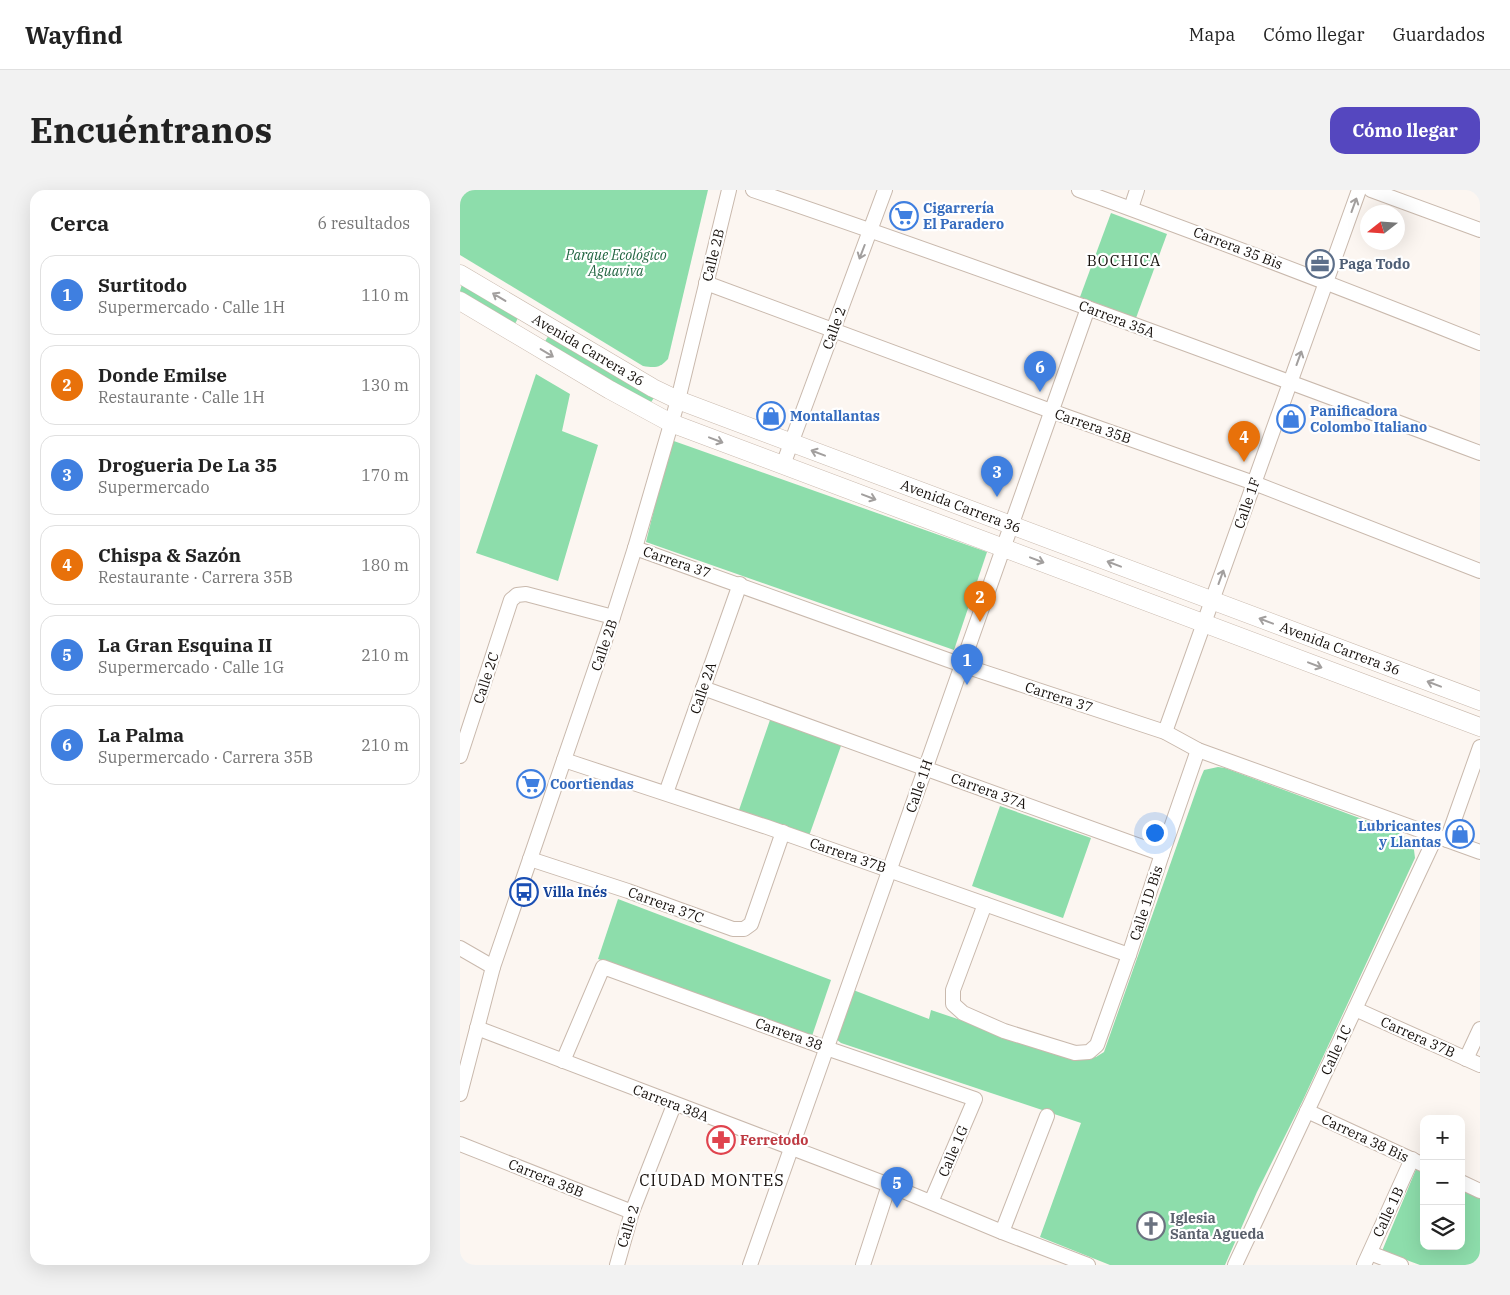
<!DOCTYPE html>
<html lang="es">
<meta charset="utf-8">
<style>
body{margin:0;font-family:"IBM Plex Serif",serif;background:#f2f2f2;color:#222}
.controls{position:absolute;right:15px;bottom:15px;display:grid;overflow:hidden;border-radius:10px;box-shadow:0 5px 20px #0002}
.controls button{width:45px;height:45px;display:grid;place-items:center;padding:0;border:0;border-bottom:1px solid #e0e0e0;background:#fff;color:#222;font:25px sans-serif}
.compass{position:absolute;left:900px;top:15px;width:45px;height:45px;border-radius:50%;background:#fff;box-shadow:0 5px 20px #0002;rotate:253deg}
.you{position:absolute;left:694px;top:642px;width:18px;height:18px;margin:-12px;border:4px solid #fff;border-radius:50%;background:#1a73e8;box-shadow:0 0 0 8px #1a73e833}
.badge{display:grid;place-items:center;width:32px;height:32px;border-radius:50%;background:#5547bf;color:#fff;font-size:16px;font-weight:700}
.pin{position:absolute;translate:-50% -41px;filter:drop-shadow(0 1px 2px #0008)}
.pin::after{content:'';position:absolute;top:26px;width:18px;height:15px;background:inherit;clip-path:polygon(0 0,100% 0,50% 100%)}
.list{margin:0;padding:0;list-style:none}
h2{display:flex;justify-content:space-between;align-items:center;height:65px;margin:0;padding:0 20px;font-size:21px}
h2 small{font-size:16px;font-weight:400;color:#767676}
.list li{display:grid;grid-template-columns:32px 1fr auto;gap:15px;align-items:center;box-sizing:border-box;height:80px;margin:0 10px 10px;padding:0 10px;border:1px solid #e0e0e0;border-radius:15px}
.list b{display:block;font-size:19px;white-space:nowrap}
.list p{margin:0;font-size:16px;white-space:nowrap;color:#767676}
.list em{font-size:16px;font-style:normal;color:#767676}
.icon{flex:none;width:28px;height:28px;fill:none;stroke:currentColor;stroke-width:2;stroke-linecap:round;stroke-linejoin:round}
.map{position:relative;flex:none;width:1020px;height:1075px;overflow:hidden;border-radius:15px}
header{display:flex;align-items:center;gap:30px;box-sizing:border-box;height:70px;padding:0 25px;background:#fff;border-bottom:1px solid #e0e0e0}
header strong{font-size:24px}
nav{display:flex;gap:28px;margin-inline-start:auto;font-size:18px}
.intro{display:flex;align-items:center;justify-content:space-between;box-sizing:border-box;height:120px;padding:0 30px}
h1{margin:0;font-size:35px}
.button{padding:12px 22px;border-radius:15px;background:#5547bf;color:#fff;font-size:18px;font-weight:700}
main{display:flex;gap:30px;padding:0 30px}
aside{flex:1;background:#fff;border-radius:15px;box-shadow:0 5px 20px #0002}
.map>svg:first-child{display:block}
</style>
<header>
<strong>Wayfind</strong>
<nav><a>Mapa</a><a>Cómo llegar</a><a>Guardados</a></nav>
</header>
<div class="intro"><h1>Encuéntranos</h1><a class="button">Cómo llegar</a></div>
<main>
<aside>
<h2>Cerca<small>6 resultados</small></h2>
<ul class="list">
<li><span class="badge" style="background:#3f7fe0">1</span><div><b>Surtitodo</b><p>Supermercado · Calle 1H</p></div><em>110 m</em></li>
<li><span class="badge" style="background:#e8710a">2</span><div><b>Donde Emilse</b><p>Restaurante · Calle 1H</p></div><em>130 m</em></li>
<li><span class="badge" style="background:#3f7fe0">3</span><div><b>Drogueria De La 35</b><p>Supermercado</p></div><em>170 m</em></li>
<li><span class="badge" style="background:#e8710a">4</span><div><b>Chispa &amp; Sazón</b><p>Restaurante · Carrera 35B</p></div><em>180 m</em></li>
<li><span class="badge" style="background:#3f7fe0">5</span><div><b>La Gran Esquina II</b><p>Supermercado · Calle 1G</p></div><em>210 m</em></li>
<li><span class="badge" style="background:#3f7fe0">6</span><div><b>La Palma</b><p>Supermercado · Carrera 35B</p></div><em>210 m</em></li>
</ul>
</aside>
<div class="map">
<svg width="1020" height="1075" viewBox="0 0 1020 1075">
<rect width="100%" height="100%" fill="#fcf6f1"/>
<g fill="#8dddab">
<path d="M0,0H248L208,169C200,178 195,178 183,176L0,65Z"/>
<polygon points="651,23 707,44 676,128 620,107"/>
<polygon points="2,94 58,128 55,134 0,101"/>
<polygon points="89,145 195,206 190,214 84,153"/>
<polygon points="76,184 110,204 102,241 138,255 98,391 16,363"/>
<polygon points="211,250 527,362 494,460 186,352"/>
<polygon points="311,527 382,553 349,646 279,620"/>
<polygon points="758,577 765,578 937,642 953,652 955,668 843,910 797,1002 765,1075 650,1075 580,1047 621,933 381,853 376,849 388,798 469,829 471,820 619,870 636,867 644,862 741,587 744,580"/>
<polygon points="540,616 631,648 603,728 512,696"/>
<polygon points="158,709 371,790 352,846 138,769"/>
<polygon points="957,977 964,981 964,1056 1001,1056 1001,999 1020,1008 1020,1075 960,1075 922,1061"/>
</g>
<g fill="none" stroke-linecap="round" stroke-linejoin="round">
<defs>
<g id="minor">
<path d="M293,0C537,83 779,173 1020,263"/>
<path d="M619,0C754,49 887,100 1020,153"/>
<polyline points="911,0 1020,40"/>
<polyline points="671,18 677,0"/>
<polyline points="246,93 591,221 794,293 1020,381"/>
<polyline points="323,275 425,0"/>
<polyline points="175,358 502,475 705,542 738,560 1020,662"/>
<polyline points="243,498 702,664"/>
<polyline points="705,542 899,0"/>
<polyline points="0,566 51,410 57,405 66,404 153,427"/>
<polyline points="104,570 307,637 669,765"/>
<polyline points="206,603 280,394"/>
<polyline points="987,650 1020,557"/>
<polyline points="70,669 168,701 273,739 284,739 291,734 323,642"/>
<polyline points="525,714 493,800 493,814 503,823 544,841 615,863 629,862 637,855 669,765 702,664 738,560"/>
<polyline points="0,758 33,777"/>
<polyline points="895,819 1020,875"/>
<polyline points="17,838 429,995 542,1042 628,1075"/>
<polyline points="1006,869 1020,839"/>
<polyline points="103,871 143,777 366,858 515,909 471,1012"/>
<polyline points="0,904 33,777 153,427 175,358 218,210 269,0"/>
<polyline points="847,921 964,975"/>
<polyline points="0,954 172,1022"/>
<polyline points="1001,992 1020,1001"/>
<polyline points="542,1042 587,926"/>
<polyline points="910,1063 941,1075"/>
<polyline points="157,1075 172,1022 214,915"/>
<polyline points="290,1075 628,118"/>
<polyline points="403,1075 429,995"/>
<polyline points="775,1075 976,646"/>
<polyline points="904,1075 952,969"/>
</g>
<g id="major">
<path id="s1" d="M0,84L193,198L218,210L1020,511"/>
<polyline points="0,111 150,200 211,233 1020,537"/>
</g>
</defs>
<use href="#minor" stroke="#c9b9ad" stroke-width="16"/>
<use href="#major" stroke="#c9b9ad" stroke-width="19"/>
<use href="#minor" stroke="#fff" stroke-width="14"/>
<use href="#major" stroke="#fff" stroke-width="18"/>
</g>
<defs><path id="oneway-shaft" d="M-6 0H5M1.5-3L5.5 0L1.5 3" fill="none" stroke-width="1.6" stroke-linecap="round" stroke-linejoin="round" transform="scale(1.25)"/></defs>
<g stroke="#a29f9e">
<use href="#oneway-shaft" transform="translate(894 15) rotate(-70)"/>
<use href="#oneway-shaft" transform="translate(402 62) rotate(111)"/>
<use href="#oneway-shaft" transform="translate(39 107) rotate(-149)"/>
<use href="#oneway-shaft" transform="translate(87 163) rotate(31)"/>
<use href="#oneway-shaft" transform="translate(839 168) rotate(-70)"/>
<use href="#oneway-shaft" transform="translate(256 250) rotate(21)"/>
<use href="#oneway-shaft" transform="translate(358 263) rotate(-159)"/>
<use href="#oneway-shaft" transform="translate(409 307) rotate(21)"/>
<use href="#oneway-shaft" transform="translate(577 370) rotate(21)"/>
<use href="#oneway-shaft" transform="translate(654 374) rotate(-159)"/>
<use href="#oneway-shaft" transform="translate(761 387) rotate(-70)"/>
<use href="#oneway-shaft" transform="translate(806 431) rotate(-159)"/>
<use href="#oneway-shaft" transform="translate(855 475) rotate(21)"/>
<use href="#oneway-shaft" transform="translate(974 494) rotate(-159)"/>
</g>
<defs>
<symbol id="supermarket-ring" viewBox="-11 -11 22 22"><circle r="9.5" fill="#fff" stroke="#3f7fe0" stroke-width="1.5"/><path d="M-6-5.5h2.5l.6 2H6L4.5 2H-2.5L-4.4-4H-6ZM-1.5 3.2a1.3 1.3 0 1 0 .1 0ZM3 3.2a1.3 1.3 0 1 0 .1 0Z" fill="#3f7fe0"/></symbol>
<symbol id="office-ring" viewBox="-11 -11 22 22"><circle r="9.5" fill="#fff" stroke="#5c6f8a" stroke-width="1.5"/><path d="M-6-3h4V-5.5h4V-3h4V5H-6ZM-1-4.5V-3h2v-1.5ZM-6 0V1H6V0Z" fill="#5c6f8a"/></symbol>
<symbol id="shop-ring" viewBox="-11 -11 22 22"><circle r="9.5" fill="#fff" stroke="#3f7fe0" stroke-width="1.5"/><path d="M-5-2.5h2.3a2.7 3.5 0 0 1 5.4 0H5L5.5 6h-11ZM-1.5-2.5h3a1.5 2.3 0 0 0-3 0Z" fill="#3f7fe0"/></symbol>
<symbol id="bus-ring" viewBox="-11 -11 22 22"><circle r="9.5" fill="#fff" stroke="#1a4fb4" stroke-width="1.5"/><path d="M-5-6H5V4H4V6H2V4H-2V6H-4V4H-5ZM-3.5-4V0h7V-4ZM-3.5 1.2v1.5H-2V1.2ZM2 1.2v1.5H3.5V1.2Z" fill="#1a4fb4"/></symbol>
<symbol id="pharmacy-ring" viewBox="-11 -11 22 22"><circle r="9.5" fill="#fff" stroke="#e0444e" stroke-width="1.5"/><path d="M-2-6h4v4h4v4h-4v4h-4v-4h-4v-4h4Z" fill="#e0444e"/></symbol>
<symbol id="church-ring" viewBox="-11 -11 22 22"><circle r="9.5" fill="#fff" stroke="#6b7280" stroke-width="1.5"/><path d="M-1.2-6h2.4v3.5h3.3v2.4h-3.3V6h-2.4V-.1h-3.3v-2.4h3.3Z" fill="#6b7280"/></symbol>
</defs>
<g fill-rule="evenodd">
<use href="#supermarket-ring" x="428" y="10" width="32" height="32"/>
<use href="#office-ring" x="844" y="58" width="32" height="32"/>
<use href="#shop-ring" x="295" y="210" width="32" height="32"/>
<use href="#shop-ring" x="815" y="213" width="32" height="32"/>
<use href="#supermarket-ring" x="55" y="578" width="32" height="32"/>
<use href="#shop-ring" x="984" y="628" width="32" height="32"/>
<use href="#bus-ring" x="48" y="686" width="32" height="32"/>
<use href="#pharmacy-ring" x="245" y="934" width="32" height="32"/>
<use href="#church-ring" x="675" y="1020" width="32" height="32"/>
</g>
<g text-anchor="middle" stroke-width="4.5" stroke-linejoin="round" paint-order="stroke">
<g font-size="14" font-weight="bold" fill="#366cbe" stroke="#fff" text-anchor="start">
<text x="463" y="23">Cigarrería<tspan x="463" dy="16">El Paradero</tspan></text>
<text x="850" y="226">Panificadora<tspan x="850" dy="16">Colombo Italiano</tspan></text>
<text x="330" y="231">Montallantas</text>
<text x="90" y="599">Coortiendas</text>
<text x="981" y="641" text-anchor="end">Lubricantes<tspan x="981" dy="16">y Llantas</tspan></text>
</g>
<g font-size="14" fill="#16100c" stroke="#fff">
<text transform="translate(778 58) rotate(21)" y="5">Carrera 35 Bis</text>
<text transform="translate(253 65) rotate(-76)" y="5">Calle 2B</text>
<text transform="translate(657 129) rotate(21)" y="5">Carrera 35A</text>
<text transform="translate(374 138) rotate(-70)" y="5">Calle 2</text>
<text dy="5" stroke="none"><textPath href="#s1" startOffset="149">Avenida Carrera 36</textPath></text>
<text transform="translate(633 236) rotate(19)" y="5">Carrera 35B</text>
<text transform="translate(787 313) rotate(-71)" y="5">Calle 1F</text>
<text dy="5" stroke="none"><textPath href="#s1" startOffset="554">Avenida Carrera 36</textPath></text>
<text transform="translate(217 372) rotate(19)" y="5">Carrera 37</text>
<text transform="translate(144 455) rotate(-71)" y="5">Calle 2B</text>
<text dy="5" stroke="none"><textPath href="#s1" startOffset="959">Avenida Carrera 36</textPath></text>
<text transform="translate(26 488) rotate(-72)" y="5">Calle 2C</text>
<text transform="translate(243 498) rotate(-71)" y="5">Calle 2A</text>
<text transform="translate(599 507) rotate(18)" y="5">Carrera 37</text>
<text transform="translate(459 596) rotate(-71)" y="5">Calle 1H</text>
<text transform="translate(529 601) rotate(20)" y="5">Carrera 37A</text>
<text transform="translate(388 665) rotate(19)" y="5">Carrera 37B</text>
<text transform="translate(686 713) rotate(-72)" y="5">Calle 1D Bis</text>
<text transform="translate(206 715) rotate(20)" y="5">Carrera 37C</text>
<text transform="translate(329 844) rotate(20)" y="5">Carrera 38</text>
<text transform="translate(958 847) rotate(24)" y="5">Carrera 37B</text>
<text transform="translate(876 860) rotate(-65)" y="5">Calle 1C</text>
<text transform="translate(211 913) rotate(21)" y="5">Carrera 38A</text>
<text transform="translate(905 948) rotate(25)" y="5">Carrera 38 Bis</text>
<text transform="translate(493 961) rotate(-67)" y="5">Calle 1G</text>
<text transform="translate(86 988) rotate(22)" y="5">Carrera 38B</text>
<text transform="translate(928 1022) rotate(-65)" y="5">Calle 1B</text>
<text transform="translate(168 1036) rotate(-73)" y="5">Calle 2</text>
</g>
<g font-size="14" font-style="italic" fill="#226541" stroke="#fff">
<text x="156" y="70">Parque Ecológico<tspan x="156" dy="16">Aguaviva</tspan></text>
</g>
<g font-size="14" font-weight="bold" fill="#4e5e75" stroke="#fff" text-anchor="start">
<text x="879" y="79">Paga Todo</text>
</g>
<g font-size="14" font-weight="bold" fill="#164399" stroke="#fff" text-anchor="start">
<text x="83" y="707">Villa Inés</text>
</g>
<g font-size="14" font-weight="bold" fill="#be3a42" stroke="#fff" text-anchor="start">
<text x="280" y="955">Ferretodo</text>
</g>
<g font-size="14" font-weight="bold" fill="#5b616d" stroke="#fff" text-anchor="start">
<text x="710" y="1033">Iglesia<tspan x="710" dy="16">Santa Agueda</tspan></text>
</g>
<g font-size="15" letter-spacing="1" fill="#16100c" stroke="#fff">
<text x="664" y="76">BOCHICA</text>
</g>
<g font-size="16" letter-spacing="1" fill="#16100c" stroke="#fff">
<text x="252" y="996">CIUDAD MONTES</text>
</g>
</g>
</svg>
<div class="controls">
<button>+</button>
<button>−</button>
<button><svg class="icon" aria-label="layers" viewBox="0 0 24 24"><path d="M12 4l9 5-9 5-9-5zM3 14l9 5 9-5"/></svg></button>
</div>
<svg class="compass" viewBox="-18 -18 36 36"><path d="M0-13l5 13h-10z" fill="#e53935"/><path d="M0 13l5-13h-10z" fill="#767676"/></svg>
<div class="you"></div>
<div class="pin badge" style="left:507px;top:495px;background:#3f7fe0">1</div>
<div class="pin badge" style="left:520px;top:432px;background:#e8710a">2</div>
<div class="pin badge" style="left:537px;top:307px;background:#3f7fe0">3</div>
<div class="pin badge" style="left:784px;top:272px;background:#e8710a">4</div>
<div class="pin badge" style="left:437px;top:1018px;background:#3f7fe0">5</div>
<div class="pin badge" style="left:580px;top:202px;background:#3f7fe0">6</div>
</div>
</main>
